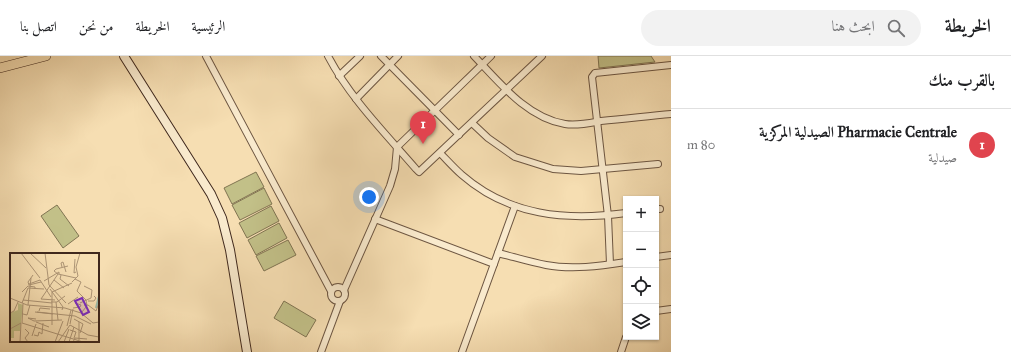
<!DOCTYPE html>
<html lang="ar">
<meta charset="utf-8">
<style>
body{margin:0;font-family:"IM FELL Great Primer",Amiri,serif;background:#f2f2f2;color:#202124;direction:rtl}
.controls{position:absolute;right:12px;bottom:12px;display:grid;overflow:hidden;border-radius:0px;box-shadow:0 1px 3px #0004}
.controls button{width:36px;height:36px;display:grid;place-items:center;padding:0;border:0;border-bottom:1px solid #e0e0e0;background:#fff;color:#202124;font:20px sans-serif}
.you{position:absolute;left:369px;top:141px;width:14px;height:14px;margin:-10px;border:3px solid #fff;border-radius:50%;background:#1a73e8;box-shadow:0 0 0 6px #1a73e833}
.badge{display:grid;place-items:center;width:26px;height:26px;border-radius:50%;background:#ea580c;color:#fff;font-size:13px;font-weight:700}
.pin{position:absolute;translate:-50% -33px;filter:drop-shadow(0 1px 2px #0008)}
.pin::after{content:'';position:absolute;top:21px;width:14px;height:12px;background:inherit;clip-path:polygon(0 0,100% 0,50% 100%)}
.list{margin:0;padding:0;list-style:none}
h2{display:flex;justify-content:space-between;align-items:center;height:52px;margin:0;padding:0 16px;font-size:17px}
h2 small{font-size:13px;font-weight:400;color:#757577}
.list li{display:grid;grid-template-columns:26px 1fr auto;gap:12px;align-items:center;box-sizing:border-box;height:72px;padding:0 16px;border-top:1px solid #e0e0e0}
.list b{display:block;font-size:15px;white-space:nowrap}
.list p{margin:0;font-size:13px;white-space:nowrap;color:#757577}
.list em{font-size:13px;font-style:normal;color:#757577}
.icon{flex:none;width:22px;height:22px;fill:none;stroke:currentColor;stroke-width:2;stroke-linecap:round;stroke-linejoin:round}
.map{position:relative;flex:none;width:671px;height:296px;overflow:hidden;direction:ltr}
header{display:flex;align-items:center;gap:24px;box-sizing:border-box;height:56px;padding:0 20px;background:#fff;border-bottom:1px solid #e0e0e0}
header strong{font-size:19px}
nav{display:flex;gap:22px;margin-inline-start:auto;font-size:14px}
.search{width:280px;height:36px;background:#f2f2f2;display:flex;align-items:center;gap:10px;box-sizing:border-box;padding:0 14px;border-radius:22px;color:#757577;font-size:15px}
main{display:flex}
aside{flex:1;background:#fff}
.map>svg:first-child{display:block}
</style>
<header>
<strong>الخريطة</strong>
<div class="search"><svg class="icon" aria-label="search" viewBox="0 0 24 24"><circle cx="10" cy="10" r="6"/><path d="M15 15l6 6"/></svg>ابحث هنا</div>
<nav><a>الرئيسية</a><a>الخريطة</a><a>من نحن</a><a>اتصل بنا</a></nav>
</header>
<main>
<aside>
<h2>بالقرب منك<small></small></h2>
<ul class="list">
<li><span class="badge" style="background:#e0444e">1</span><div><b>Pharmacie Centrale الصيدلية المركزية</b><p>صيدلية</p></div><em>80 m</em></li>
</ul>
</aside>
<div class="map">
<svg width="671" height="296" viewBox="0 0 671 296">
<rect width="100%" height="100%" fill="#f6deb2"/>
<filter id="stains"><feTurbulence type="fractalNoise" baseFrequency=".005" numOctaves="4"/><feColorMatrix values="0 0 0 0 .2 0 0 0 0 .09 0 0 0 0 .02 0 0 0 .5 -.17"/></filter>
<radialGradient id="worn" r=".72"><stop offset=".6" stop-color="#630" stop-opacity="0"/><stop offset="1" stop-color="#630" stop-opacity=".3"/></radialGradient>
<g fill="#c2c088" stroke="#807452">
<polygon points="598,0 651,0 655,6 599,12"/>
<polygon points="256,116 264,131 232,148 224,132"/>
<polygon points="264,132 272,148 240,164 232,149"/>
<polygon points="57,149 79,180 63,192 41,160"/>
<polygon points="271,150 279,165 247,182 239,167"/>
<polygon points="279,167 287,182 256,199 248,184"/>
<polygon points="288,184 296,199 264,215 256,200"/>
<polygon points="284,245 316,264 306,281 274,262"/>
</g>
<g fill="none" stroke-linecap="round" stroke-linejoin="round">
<defs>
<g id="street">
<polyline points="206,0 331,235"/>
<path d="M328,0C350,42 385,77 416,113L419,116L542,0"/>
<polyline points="381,0 459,79"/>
<path d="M474,0C499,26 527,62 565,68C577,70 590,67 601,65C625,63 648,60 671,58"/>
<polyline points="339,20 360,0"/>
<polyline points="356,43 398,0"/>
<polyline points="472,67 488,82 515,101 553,113 581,115 658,108"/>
<path d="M440,97C447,104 454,112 462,119C509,160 566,165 626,157"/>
<polyline points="656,153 660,153"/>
<polyline points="375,163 494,208"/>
<path d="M498,197C514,201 530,206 546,209C572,214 600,210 626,206"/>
<polyline points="656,201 671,199"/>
<polyline points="610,208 608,160 592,21 595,17 671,9"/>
<circle cx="338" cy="238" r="7"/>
<polyline points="344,234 390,130 395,113 397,91 491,0"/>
<polyline points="656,255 671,253"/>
<polyline points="321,296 340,245"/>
<polyline points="462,296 515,150"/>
<polyline points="621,296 626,281"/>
</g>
<polyline id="secondary" points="124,0 211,138 222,162 230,194 247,296"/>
<polyline id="primary" points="0,12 46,0"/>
</defs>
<use href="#street" stroke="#6d5642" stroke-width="8"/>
<use href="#secondary" stroke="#3f281d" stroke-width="10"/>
<use href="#primary" stroke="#3f281d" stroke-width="10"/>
<use href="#street" stroke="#f9eacd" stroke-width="6"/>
<use href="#secondary" stroke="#f9eacd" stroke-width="8"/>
<use href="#primary" stroke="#f6deb2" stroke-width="9"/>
</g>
<g transform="translate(10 197)">
<rect width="89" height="89" fill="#f6deb2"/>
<path d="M8,50L13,52L10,78H4V85H0V60L8,57Z" fill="#c2c088"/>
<path fill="none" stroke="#9dbcab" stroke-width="2" d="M86,55L89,43"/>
<path fill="none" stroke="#ad9576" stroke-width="1" d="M11,0L30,25M20,0L36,15M35,0L39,32L56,50M65,6L64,20L66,19M52,14L51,10L53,9L56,19M48,21L44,18L46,16L58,13M23,22L18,29L19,32L31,29M51,22L50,26L59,33M65,26L71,29L67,38M44,27L54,35M34,28L49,19V21M62,29L68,23L66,14L70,0M19,31L30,27L41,44M40,36L53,54L52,57M67,38L76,47L77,53L71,60M12,39L18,33L25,34V36M0,45L17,52L55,55M31,46L48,21L66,25M31,46L45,47M13,47L42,50M78,48H84L86,45L84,43M41,49H47L55,43M46,49L48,67M12,50L18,35L34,36M70,50L81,45L82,37L74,33M58,51L68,44M18,52L21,25M74,52H78L86,58L89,50M55,55L71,60L83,70L89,69M63,55L70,54L71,52L65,50M29,58L30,55L40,56M25,59L43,61M27,59L65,63L81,71M0,60L4,58L8,49M13,61L17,62L20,52M26,66L18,65L24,68L52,67M64,66L73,71L70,80M26,69L39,74M12,70L73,89M12,70L13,51M60,71L63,56M42,72V39L62,30M60,72L78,82L89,84M57,73L61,57M0,76L11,70L10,89M15,76L19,80L15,85L18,89M60,77L66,79L64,85M24,82L28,83L29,79L32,81L33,70M22,83L26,71M69,87V69M45,89L53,68M48,89L60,72M54,89L59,76M59,89L64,74M63,89L65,85L77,86"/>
<path fill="#7b2cbf" fill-opacity="0.15" stroke="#7b2cbf" stroke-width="2" d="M72,45L79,59L73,62L65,48Z"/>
<rect width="89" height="89" fill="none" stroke="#3f281d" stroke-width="2"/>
</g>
<rect width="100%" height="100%" filter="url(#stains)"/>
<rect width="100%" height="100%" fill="url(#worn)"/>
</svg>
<div class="controls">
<button>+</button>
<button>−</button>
<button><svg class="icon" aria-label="locate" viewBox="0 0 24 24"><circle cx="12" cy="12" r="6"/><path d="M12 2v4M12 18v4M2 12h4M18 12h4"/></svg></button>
<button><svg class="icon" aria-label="layers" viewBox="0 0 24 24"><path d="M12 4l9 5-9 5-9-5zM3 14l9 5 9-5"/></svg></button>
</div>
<div class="you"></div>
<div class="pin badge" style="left:423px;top:88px;background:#e0444e">1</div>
</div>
</main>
